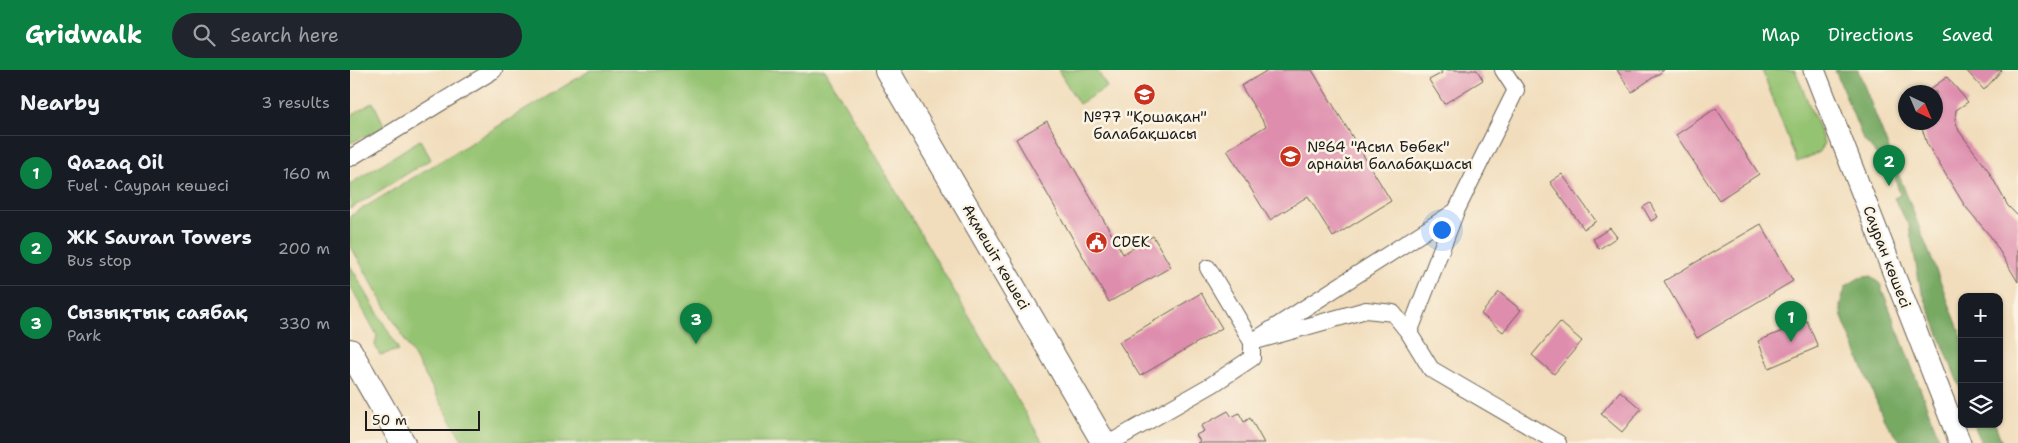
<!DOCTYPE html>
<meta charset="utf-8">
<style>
body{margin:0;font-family:"Shantell Sans",sans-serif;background:#20242c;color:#f1f3f6}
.controls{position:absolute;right:15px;bottom:15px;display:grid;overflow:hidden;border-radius:10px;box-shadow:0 1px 4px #0004}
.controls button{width:45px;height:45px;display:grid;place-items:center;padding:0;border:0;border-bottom:1px solid #363941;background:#171b24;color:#f1f3f6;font:25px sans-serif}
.compass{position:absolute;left:1548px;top:15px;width:45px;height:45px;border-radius:50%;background:#171b24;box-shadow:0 1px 4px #0004;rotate:136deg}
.scale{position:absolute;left:15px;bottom:12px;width:115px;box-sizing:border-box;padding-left:5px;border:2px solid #1c1c1c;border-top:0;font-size:14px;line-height:18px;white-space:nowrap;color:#1c1c1c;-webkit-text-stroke:4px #fcf5e5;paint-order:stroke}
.you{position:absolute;left:1091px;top:159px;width:18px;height:18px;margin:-12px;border:4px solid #fff;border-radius:50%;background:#1a73e8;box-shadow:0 0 0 8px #1a73e833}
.badge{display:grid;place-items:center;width:32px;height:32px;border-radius:50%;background:#0b8043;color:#fff;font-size:16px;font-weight:700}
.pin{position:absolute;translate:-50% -41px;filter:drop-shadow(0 1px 2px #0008)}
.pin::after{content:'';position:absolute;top:26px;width:18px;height:15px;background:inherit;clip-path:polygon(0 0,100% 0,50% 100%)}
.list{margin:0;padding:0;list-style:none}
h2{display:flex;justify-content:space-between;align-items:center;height:65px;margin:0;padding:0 20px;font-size:21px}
h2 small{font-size:16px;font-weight:400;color:#9ea1a6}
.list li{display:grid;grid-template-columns:32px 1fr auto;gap:15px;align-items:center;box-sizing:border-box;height:75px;padding:0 20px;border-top:1px solid #363941}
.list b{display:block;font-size:19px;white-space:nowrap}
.list p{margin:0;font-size:16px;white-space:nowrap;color:#9ea1a6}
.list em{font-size:16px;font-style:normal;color:#9ea1a6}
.icon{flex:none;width:28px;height:28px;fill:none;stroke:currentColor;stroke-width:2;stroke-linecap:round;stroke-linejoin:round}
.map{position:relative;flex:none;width:1668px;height:373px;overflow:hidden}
header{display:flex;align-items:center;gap:30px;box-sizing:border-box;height:70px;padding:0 25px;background:#0b8043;color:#fff}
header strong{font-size:24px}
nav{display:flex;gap:28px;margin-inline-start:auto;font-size:18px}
.search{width:350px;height:45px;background:#20242c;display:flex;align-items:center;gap:12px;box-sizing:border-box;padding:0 18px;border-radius:28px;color:#9ea1a6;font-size:19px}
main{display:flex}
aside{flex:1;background:#171b24}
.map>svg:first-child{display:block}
</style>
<header>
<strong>Gridwalk</strong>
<div class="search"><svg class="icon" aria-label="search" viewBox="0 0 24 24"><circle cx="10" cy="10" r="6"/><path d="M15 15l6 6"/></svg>Search here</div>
<nav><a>Map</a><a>Directions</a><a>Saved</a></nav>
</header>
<main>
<aside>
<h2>Nearby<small>3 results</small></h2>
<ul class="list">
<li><span class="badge">1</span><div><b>Qazaq Oil</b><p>Fuel · Сауран көшесі</p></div><em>160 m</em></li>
<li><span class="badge">2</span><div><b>ЖК Sauran Towers</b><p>Bus stop</p></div><em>200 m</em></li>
<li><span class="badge">3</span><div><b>Сызықтық саябақ</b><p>Park</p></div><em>330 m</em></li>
</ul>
</aside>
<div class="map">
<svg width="1668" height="373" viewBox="0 0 1668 373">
<rect width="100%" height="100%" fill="#fcf5e5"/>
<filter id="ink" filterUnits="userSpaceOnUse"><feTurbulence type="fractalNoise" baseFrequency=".02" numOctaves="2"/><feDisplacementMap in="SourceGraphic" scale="10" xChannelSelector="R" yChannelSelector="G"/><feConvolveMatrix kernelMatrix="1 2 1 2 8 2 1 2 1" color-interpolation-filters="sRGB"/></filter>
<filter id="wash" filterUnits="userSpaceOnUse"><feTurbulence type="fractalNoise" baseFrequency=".0096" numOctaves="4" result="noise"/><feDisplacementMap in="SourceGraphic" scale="20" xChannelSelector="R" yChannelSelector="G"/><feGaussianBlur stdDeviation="1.12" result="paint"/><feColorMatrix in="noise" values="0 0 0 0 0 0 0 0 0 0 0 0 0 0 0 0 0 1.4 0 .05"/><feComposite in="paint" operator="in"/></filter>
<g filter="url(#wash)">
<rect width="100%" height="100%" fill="#f1ddbc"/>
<g fill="#94c371" stroke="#587046">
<polygon points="241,0 475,0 693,373 114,373 0,175 0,146"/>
<polygon points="708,0 747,0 757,17 729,34"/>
<polygon points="1412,0 1445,0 1472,67 1474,74 1468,83 1447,92"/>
<polygon points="23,32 35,57 0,73 0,46"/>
<polygon points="70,70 81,89 0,139 0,114"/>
<polygon points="0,195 49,280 30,285 25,275 27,265 0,216"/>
</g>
<g fill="#77a963" stroke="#4a6240">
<polygon points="1485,0 1508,0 1612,267 1612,323 1570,216 1559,156 1544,128 1550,125 1544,104 1513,69"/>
<polygon points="1521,206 1530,214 1591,373 1552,373 1534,350 1492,247 1490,235 1496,216 1509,208"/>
<polygon points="1624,354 1645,354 1652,373 1631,373"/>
</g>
<g id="blocks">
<g fill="#de8dad">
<polygon points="918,0 962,0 1041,131 983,167 958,126 920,150 877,80 916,56 891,16"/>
<polygon points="1090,0 1127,0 1133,10 1094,34 1079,10 1092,3"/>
<polygon points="1267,0 1314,0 1282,22"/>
<polygon points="1616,0 1652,0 1634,20"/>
<polygon points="1597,7 1618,32 1606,40 1605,50 1609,61 1638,100 1658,136 1668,146 1668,212 1641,167 1615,136 1577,74 1570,52 1586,52 1586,22 1576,22"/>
<polygon points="1366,38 1409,104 1369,130 1326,65"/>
<polygon points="697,51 773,184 803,166 821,197 759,232 666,69"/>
<polygon points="1212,104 1246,151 1234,159 1200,112"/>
<polygon points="1300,133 1308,147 1301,151 1293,137"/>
<polygon points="1411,154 1443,211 1347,268 1314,211"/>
<polygon points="1260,158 1267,167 1249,179 1243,169"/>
<polygon points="1149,222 1171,240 1153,262 1131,244"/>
<polygon points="851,223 872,258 790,306 769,272"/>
<polygon points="1457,251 1468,277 1419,298 1408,271"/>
<polygon points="1210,252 1232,271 1204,304 1182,285"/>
<polygon points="1270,321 1291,339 1272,362 1251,344"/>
<polygon points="878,341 882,347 889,343 894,352 900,348 914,373 847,373 850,371 846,365 854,361 851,356"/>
</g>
</g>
</g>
<g filter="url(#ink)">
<use href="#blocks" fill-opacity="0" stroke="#676054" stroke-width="1"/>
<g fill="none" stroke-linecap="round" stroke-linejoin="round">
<defs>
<g id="minor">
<polyline points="0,88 144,0"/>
<polyline points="858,198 902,272 1106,141"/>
<polyline points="1059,263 1106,141 1166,20 1153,0"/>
<polyline points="760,373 863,314 902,288 902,272 1016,240 1043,243 1059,263 1081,299 1208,373"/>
</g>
<polyline id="tertiary" points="1464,0 1610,373"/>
<g id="secondary">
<polyline points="537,0 754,373"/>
<polyline points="0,281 53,373"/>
</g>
</defs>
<use href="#minor" stroke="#676054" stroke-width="18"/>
<use href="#tertiary" stroke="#676054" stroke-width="23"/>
<use href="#secondary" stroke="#676054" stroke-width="26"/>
<use href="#minor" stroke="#fff" stroke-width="16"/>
<use href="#tertiary" stroke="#fff" stroke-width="21"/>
<use href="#secondary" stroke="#fff" stroke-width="24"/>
</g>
</g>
<defs>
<symbol id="school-disc" viewBox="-11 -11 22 22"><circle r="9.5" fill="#c8321e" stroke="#fcf5e5"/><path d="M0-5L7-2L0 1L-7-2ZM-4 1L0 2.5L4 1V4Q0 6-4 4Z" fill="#fff"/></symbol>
<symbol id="civic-disc" viewBox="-11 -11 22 22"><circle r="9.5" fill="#c8321e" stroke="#fcf5e5"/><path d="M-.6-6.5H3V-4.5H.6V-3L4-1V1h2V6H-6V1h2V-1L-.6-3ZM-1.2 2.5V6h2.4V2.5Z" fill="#fff"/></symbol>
</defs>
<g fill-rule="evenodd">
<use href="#school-disc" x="782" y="12" width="25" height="25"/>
<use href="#school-disc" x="928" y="74" width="25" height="25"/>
<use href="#civic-disc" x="734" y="160" width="25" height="25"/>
</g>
<g text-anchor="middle" stroke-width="5" stroke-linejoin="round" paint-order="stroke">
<g font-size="15" fill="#1c1c1c" stroke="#fcf5e5" text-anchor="start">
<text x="795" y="52" text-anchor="middle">№77 "Қошақан"<tspan x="795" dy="17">балабақшасы</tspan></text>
<text x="957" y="82">№64 "Асыл Бөбек"<tspan x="957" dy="17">арнайы балабақшасы</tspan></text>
<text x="762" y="177">CDEK</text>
</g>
<g font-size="15" fill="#1c1c1c" stroke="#fcf5e5">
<text transform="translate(646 187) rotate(60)" y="5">Ақмешіт көшесі</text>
<text transform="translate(1537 187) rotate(69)" y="5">Сауран көшесі</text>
</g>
</g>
</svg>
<div class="controls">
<button>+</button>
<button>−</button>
<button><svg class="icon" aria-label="layers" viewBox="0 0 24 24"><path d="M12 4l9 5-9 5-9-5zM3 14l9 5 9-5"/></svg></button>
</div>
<svg class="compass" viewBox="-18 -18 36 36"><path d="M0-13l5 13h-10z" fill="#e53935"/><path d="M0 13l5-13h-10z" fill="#9ea1a6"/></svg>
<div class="scale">50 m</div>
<div class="you"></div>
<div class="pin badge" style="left:1441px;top:272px">1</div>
<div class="pin badge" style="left:1539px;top:116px">2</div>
<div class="pin badge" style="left:346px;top:274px">3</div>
</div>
</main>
